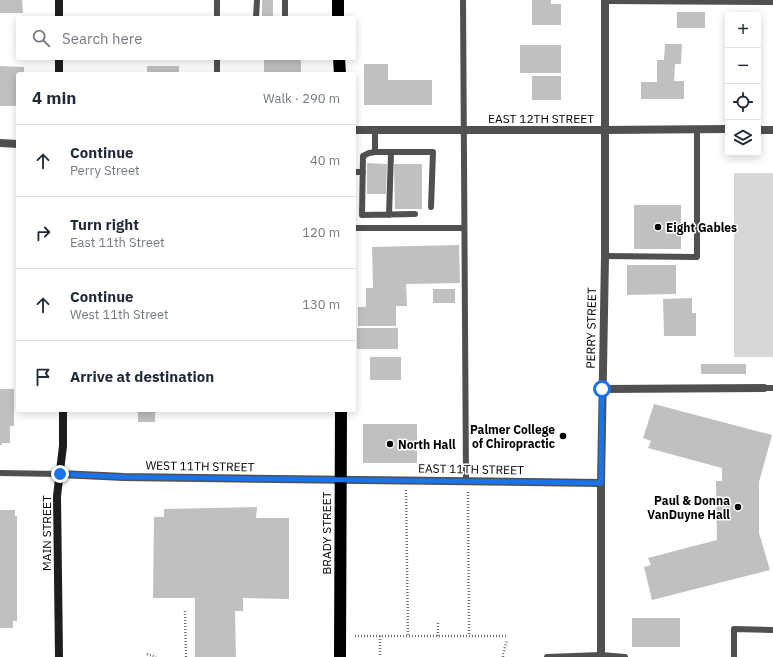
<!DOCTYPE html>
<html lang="en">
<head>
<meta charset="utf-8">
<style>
  :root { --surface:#fff; --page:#f6f6f7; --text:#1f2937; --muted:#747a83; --line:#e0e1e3 }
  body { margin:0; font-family:"IBM Plex Sans",sans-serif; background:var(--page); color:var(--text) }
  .controls { position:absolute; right:12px; top:12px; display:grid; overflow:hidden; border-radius:4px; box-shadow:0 2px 10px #0003 }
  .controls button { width:36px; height:36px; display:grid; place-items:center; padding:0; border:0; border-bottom:1px solid var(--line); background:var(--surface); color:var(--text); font:20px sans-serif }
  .stop { position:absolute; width:12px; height:12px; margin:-9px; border:3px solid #1a73e8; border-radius:50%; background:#fff }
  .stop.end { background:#1a73e8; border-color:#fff; box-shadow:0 1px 4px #0008 }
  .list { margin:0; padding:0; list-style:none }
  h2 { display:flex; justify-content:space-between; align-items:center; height:52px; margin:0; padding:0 16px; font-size:17px }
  h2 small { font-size:13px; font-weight:400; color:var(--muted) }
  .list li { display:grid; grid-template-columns:26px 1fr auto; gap:12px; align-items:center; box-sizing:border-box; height:72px; padding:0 16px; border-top:1px solid var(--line) }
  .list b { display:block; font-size:15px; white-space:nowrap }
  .list p { margin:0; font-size:13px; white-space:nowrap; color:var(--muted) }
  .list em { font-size:13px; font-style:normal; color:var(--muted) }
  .icon { flex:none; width:22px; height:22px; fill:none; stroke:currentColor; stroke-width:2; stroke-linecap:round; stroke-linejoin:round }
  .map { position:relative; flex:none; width:773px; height:657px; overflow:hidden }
  .search { position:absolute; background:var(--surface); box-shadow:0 2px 10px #0003; left:16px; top:16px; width:340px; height:44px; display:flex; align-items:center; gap:10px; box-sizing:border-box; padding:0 14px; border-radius:4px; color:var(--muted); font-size:15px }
  .panel { position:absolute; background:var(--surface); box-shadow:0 2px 10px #0003; left:16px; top:72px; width:340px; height:340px; border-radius:4px }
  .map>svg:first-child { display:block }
</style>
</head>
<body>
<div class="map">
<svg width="773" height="657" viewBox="0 0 773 657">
  <rect width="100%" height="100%" fill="#fff"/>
  <!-- green -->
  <path fill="#d7d7d7" d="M734 173H773V357H734Z"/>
  <!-- building -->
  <path fill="#c0c0c0" d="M0 0H22L23 13H0Z
    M262 0H273V18H262Z
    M532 0H551V4H561V25H532Z
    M677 12H705V28H677Z
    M665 44H682L681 64H675L674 81H684V99H641V82H657V60H664Z
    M520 45H561V73H520Z
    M264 58H301V74H264Z
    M758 63H761V99H758Z
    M364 64H388V80H432V105H364Z
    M0 66 24 67V74H18V106H0Z
    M147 66H179V74H147Z
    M112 72H132V74H112Z
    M532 76H561V100H532Z
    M367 163 387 164 386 194H367Z
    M394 164H422V209H395Z
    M634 205H681V249H634Z
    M459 245 460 283 406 284 407 306H396V326H358V307H366V288H373L372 247Z
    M627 265H676V294L627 295Z
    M433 289H455V303H433Z
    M692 298V313H696V336H664L663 299Z
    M357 328H398V349H357Z
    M370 357H401V380H370Z
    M701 364H746V374H701Z
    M0 389H14V426H10V443H2V445H0Z
    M654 404 772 435 759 482V533L770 570 652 600 644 567 651 565 648 558 717 540 716 481H722V468L648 448 651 441 643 438Z
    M138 410H155V422H138Z
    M363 424H417V463H363Z
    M257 507 256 518H289V599L243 598V611H235L236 657H195V598H153L154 517H164V509Z
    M0 510H15V516H17V621H13V628H0Z
    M632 618H680V647H632Z"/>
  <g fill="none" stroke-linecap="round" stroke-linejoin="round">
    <!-- path -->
    <path stroke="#727272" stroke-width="2.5" stroke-dasharray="1 2" stroke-linecap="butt" d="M406 490 408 636
      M468 492 469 636
      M185 611 186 657
      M355 636H507
      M380 636V657
      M438 636V621
      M147 654 156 657
      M503 657V654L507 640"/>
    <!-- lane -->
    <path stroke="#505050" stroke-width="6" d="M217 0V18
      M463 0 466 481
      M605 1 773 2
      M256 18 257 0
      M285 18V0
      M217 58V74
      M375 130V152L369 153 363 156 362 215 415 214
      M375 152H433L431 207
      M354 172H363
      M389 215 391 153
      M354 228H464
      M605 256 697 257V130
      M764 388H773
      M0 473 60 474
      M547 657 601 655 625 657
      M734 657V629L773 630"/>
    <!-- street -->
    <path stroke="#505050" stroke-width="8" d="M354 130H605L728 129
      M758 130H773
      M0 143 18 144
      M602 389 764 388
      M60 474 124 477 601 483
      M601 657V483L605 256V0"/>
    <!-- secondary -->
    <path stroke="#1d1d1d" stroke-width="8" d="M59 0V18
      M59 74V58
      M59 657 57 496 63 446V410"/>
    <!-- highway -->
    <path stroke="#000" stroke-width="12" d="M338 0V18
      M339 58 340 74
      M340 657 341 410"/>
  </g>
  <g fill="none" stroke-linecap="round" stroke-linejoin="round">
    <!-- route -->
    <path stroke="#1a73e8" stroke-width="5" d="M60 474 124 477 601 483 602 389"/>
  </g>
  <!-- markers -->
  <g fill="#000" stroke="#fff" stroke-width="1.5">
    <circle cx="658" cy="227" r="4"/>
    <circle cx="563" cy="436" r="4"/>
    <circle cx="390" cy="444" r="4"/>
    <circle cx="738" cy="507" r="4"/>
  </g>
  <g text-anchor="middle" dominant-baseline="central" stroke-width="3" stroke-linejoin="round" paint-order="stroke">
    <!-- street labels -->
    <g font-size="12" fill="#000" stroke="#fff">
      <text x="541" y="118">EAST 12TH STREET</text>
      <text transform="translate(591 328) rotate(-89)">PERRY STREET</text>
      <text transform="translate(200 466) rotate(1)">WEST 11TH STREET</text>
      <text transform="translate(471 469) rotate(1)">EAST 11TH STREET</text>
      <text transform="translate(46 533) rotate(-90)">MAIN STREET</text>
      <text transform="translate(326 533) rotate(-90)">BRADY STREET</text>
    </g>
    <!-- poi labels -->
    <g font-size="12" font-weight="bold" fill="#000" stroke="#fff" text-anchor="start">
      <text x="666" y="227">Eight Gables</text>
      <text x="555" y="429" text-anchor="end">Palmer College<tspan x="555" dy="14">of Chiropractic</tspan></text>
      <text x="398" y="444">North Hall</text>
      <text x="730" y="500" text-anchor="end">Paul &amp; Donna<tspan x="730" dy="14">VanDuyne Hall</tspan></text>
    </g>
  </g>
</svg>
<div class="controls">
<button>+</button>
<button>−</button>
<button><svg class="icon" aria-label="locate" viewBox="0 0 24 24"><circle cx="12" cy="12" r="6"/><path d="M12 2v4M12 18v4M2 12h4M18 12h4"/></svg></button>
<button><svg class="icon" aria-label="layers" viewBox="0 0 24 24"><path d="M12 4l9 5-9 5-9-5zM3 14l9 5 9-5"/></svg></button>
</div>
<div class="stop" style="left:602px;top:389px"></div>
<div class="stop end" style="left:60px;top:474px"></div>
<div class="search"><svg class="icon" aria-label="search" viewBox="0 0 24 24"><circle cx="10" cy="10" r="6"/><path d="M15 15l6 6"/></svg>Search here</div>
<section class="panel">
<h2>4 min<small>Walk · 290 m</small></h2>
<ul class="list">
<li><svg class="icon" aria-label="ahead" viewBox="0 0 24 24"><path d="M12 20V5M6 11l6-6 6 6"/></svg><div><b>Continue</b><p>Perry Street</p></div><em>40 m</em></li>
<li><svg class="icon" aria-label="right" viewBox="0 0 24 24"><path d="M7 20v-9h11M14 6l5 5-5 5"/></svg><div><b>Turn right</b><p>East 11th Street</p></div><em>120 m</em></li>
<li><svg class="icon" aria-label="ahead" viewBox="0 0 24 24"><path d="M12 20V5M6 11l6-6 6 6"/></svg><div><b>Continue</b><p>West 11th Street</p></div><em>130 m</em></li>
<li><svg class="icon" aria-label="arrive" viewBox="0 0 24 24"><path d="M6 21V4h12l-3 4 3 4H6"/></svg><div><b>Arrive at destination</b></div></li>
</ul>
</section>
</div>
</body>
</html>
